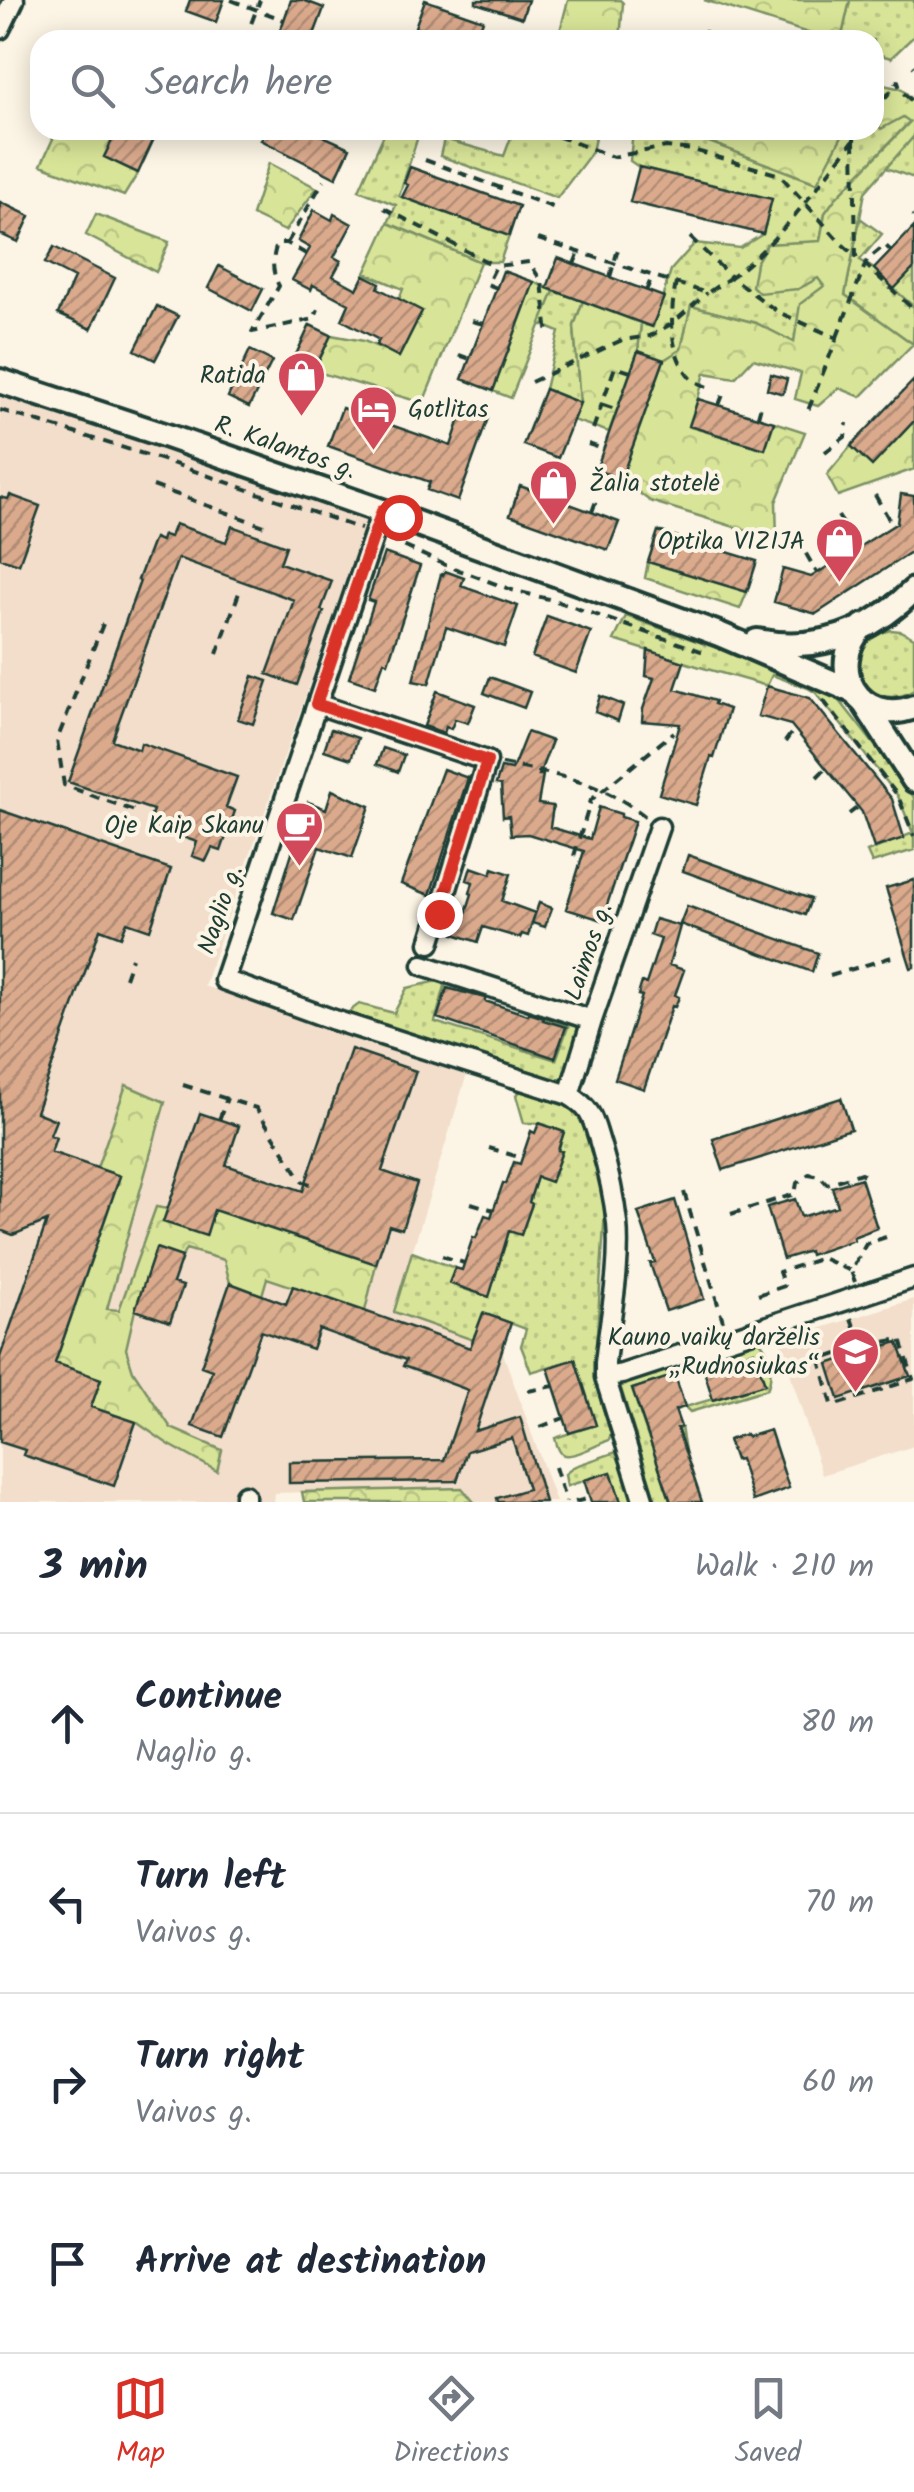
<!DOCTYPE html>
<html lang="en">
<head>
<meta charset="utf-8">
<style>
  :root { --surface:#fff; --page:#f2f2f3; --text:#1f2937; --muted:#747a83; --line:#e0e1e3; --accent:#d93025 }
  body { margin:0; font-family:Kalam,sans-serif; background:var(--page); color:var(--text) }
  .stop { position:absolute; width:30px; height:30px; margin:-22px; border:8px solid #d93025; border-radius:50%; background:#fff }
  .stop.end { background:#d93025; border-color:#fff; box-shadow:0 2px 10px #0008 }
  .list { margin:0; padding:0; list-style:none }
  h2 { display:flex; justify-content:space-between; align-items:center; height:130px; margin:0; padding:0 40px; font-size:42px }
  h2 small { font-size:32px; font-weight:400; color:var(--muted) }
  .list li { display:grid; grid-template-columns:65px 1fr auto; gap:30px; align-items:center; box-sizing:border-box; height:180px; padding:0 40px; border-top:2px solid var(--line) }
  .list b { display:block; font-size:38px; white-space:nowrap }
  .list p { margin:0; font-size:32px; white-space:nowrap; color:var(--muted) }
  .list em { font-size:32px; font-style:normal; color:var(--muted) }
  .icon { flex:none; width:55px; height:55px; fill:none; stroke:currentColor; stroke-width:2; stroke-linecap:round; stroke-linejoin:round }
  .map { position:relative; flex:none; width:914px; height:1502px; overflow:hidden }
  .search { position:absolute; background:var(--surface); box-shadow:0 5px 25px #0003; left:30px; right:30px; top:30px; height:110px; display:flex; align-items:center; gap:25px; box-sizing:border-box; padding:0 35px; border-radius:30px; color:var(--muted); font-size:38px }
  .sheet { height:850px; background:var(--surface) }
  nav { display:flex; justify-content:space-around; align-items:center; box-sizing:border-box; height:140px; border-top:2px solid var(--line); background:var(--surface); font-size:28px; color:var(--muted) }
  nav a { display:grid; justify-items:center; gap:5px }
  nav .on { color:var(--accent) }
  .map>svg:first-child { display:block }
</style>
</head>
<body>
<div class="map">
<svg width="914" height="1502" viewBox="0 0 914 1502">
  <defs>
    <pattern id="grass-dots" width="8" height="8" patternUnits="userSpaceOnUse" patternTransform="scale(2.5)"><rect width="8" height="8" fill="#d8e598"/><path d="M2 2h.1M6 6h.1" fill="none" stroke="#b9c584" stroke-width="1.8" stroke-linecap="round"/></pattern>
    <pattern id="forest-crowns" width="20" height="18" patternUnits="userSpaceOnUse" patternTransform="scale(2.5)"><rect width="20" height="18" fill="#d8e598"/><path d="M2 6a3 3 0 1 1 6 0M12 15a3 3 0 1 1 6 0" fill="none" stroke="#b9c584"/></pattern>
    <pattern id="building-hatch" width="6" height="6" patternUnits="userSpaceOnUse" patternTransform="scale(2.5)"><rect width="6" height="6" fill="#dbaa8d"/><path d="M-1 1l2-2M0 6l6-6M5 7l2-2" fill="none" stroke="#b18c74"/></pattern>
  </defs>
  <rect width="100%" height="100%" fill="#fcf5e5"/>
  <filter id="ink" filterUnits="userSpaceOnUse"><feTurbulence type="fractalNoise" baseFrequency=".01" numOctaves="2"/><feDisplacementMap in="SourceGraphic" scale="20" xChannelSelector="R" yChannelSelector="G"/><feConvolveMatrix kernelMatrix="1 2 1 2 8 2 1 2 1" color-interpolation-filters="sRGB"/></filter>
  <g filter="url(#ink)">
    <!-- built -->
    <path fill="#f2decb" d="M0 397 153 445 367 520 204 986 467 1074 394 1311 502 1350 556 1502H474L461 1488 274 1493 273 1502H0Z
      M914 1299V1446L822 1475 780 1341Z"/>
    <!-- grass -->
    <path fill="url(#grass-dots)" stroke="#7c9166" stroke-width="2.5" d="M850 0H914V36L891 58 874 53V40H841Z
      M903 117 910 121 835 199 825 213 820 242 767 244 798 289 818 278 824 286 794 343 756 323 691 306 681 350 664 360 638 351 641 323 653 327 671 270 695 243 740 248 763 234 771 200 639 167 630 161 633 130H678L816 183 845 130H874V120L881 128Z
      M386 130H420L399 196 509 236 500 262H480L388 223 396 205 359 190Z
      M525 130 572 132 573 130 581 132 586 130 596 133 592 152 557 198 440 156 444 139 504 156 513 132 523 135Z
      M914 136V178L886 168Z
      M860 218 882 234 860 260 874 269 914 307 913 344 845 295Z
      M554 291 583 301 574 326 580 403 545 389 559 332 540 324Z
      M626 616 801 678 822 688 840 701 909 789 914 798V850L872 863 867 852 913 833 898 796 816 693 808 688 772 675 767 686 700 667 614 640Z
      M891 630 900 631 914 638V690C864 720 833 643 891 630Z
      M447 979 435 1022 556 1060 568 1027 545 1018 547 1011 579 1024 565 1077 556 1081 346 1014 359 1004 394 1013 407 988Z
      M522 1090 569 1104 580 1113 590 1132 605 1211 594 1378 611 1434 609 1440C599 1444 570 1460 562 1454 558 1451 556 1442 555 1438L595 1425 575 1359 531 1372 521 1346 526 1329 483 1313 473 1340 394 1312 412 1252 455 1268 450 1284 473 1292 491 1290 509 1231 521 1234 532 1204 529 1202 537 1177 551 1182 562 1152 558 1150 564 1132 539 1123H524L516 1095Z
      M754 1337C770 1345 774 1374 767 1389L690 1412 685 1407 764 1384 754 1352 632 1389 648 1437 681 1427 685 1451 657 1460 671 1502H656L619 1382Z
      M616 1452 634 1502H621L611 1472 567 1486 565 1474 575 1466Z"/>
    <!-- forest -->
    <path fill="url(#forest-crowns)" stroke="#7c9166" stroke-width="2.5" d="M568 0H620L623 3 620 40H565L560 31Z
      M704 0H850L841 40H830Z
      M874 83 902 89 914 101V136L865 192 845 295 913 344 861 397 839 388 818 406 795 399 801 373 753 359 735 378 705 373 690 427 765 449 774 422 805 432 776 502 777 540 650 501 621 479 664 360 681 349 691 306 756 323 794 342 800 304 824 286 818 278 798 289 759 293 752 286 756 263 767 244 820 241 825 213 835 199 910 122 903 117 881 129 874 120Z
      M57 130H117L105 157 138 173 124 196 41 165Z
      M678 130H845L817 183Z
      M269 163 317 188 285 231 252 215Z
      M96 214 169 242 156 272 86 235Z
      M388 223 480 262 423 403 314 371 331 335 364 341 399 356 422 311 399 299 403 289 365 273Z
      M914 268V307L894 289Z
      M534 282 554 291 511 398 493 391Z
      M583 301 641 323 638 351 609 432 573 420 580 402 574 326Z
      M914 421V469L838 496 827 475 851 446 872 465Z
      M648 562 747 592 740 609 645 578Z
      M126 1085 165 1102 107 1309 119 1310 156 1207 168 1209 206 1235 214 1210 376 1264 365 1311 267 1278 262 1295 230 1283 224 1260 186 1249 182 1257 156 1249 135 1310 126 1349 133 1371 171 1428 222 1450 217 1471 168 1444 136 1422 91 1407 100 1379 55 1363 120 1176 97 1168Z
      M462 1488 474 1502H304L302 1492Z"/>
    <!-- building -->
    <path fill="url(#building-hatch)" stroke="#1f3d34" stroke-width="2.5" d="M190 0H224L216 22 186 11Z
      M291 0H303L324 8 312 40H277Z
      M425 0 483 20 476 40H461L446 35 445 38 415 27Z
      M476 0H528L522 18 476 3Z
      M117 130H158L138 173 104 157Z
      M266 130H310L350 148 336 178 261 140Z
      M410 167 519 206 509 236 402 197 408 185 404 183Z
      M639 167 772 199 763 234 630 202Z
      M0 202 30 216 18 242 0 234Z
      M314 210 332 220 334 214 352 224 334 257 341 261 333 276 357 289 364 275 380 283 378 288 422 311 399 357 376 345 379 340 342 320 349 304 313 285 311 290 292 280 310 248 298 241Z
      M914 227V268L894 289 874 269Z
      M54 247 115 278 91 329 58 314 74 278 45 263Z
      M558 258 664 297 652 327 547 288Z
      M219 266 263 289 252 311 208 288Z
      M503 271 534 282 493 391 462 379Z
      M157 306 178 316 155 360 135 350Z
      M310 325 331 335 314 371 293 361Z
      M250 350 272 361 249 407 228 397Z
      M638 351 664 360 621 479 596 470Z
      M771 374 787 379 783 394 767 389Z
      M914 380V421L872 466 851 446Z
      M545 389 580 403 558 458 523 445Z
      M698 399 774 422 765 449 689 426Z
      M342 408 451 446 463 410 488 418 458 501 427 490 430 482 328 446Z
      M520 486 619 522 608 550 510 515Z
      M901 494 914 496V550L816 614 774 602 783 569 811 577 897 523Z
      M10 495 40 506 19 564 0 558V497L8 499Z
      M175 524 226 542 232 526 286 546 280 563 332 581 321 610 324 611 297 685 267 674 294 600 178 558 112 740 139 750 141 743 237 777 226 807 235 811 221 851 212 848 206 861 192 856 197 842 148 825 153 810 68 782 140 581 138 580 154 538 161 541 163 535 170 537Z
      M658 531 757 561 747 592 648 562Z
      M384 553 420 566 388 663 384 661 375 687 349 678 374 602 368 600Z
      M445 571 464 578 461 586 518 606 504 647 446 627 429 684 413 681 441 574 443 575Z
      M547 616 591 632 576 673 532 657Z
      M648 650 684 662 675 689 715 701 714 704 729 709 714 758 711 757 696 805 659 794 680 724 642 721 643 709 654 678 646 676Z
      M253 676 268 681 253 724 238 719Z
      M490 677 530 692 524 708 484 693Z
      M767 686 810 698 892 799 904 838 874 848 862 812 791 725 758 716Z
      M437 691 475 705 468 723 455 719 451 729 446 727 444 733 424 726Z
      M600 696 623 705 618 721 595 712Z
      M331 729 358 738 351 759 324 750Z
      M527 732 552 741 539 775H543L538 804 553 806 550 827 590 839 599 807 621 814V817L635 821 602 920 566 909 584 851 528 834 511 835 509 816 503 817 501 785 496 784 501 768 512 770Z
      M383 748 404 755 398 772 377 764Z
      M443 769 468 778 430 895 401 884Z
      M332 790 370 806 352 858 319 847 294 920 273 913 308 802 326 809Z
      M0 810 171 869 150 930 127 922 121 937 100 929 36 1112 56 1120 50 1135 56 1137 51 1152 120 1176 55 1363 101 1379 91 1407 136 1422 114 1486 23 1455 25 1450 0 1442V1357L47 1221 13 1235 0 1230Z
      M688 855 811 899 805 915 683 871Z
      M471 867 491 874 493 868 511 874 502 901 535 913 528 936 522 934 520 938 483 927 478 942 454 934 460 918 464 919 472 894 470 893 473 882 467 880Z
      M914 880V967L911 968 886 888Z
      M539 903 552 908 545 927 532 923Z
      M687 906 818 953 812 972 680 924Z
      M655 919 680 926 669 965 684 970 675 995 679 997 675 1007 672 1006 644 1089 615 1079 642 996 638 995 642 982 646 984 661 939 650 935Z
      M447 988 485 998V1001L528 1015 529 1013 544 1018 543 1020 566 1027 555 1058 437 1018Z
      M351 1049 416 1071 382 1171 417 1183 402 1229 389 1225 376 1264 214 1210 206 1236 163 1222 200 1113 239 1126 226 1165 303 1191Z
      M841 1098 851 1129 723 1170 713 1139Z
      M539 1123 564 1132 558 1150 562 1151 551 1182 537 1177 529 1202 532 1204 521 1235 509 1231 489 1297 449 1283 455 1268 462 1270 473 1237 476 1238 485 1215 491 1217 503 1183 506 1184 514 1162 520 1164 531 1131 535 1133Z
      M861 1178 877 1228 853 1237 854 1240 810 1255 809 1251 783 1259 767 1207 795 1199 801 1217 838 1206 832 1187Z
      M675 1200 704 1299 666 1311 650 1263 655 1262 638 1212Z
      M156 1248 182 1257 173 1283 183 1286 170 1322 135 1310Z
      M230 1283 286 1304 293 1286 470 1348 483 1313 511 1323 475 1431 520 1417 545 1502H498L497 1498 528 1489 512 1438 467 1451 457 1481 289 1483V1462L444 1460 468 1390 403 1366 406 1360 319 1329 312 1349 261 1331 223 1437 192 1426 212 1370 201 1366Z
      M898 1342 910 1376 839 1399 828 1364 855 1355V1354Z
      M754 1351 765 1384 713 1400 703 1367Z
      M575 1359 596 1425 569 1433 548 1368Z
      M675 1375 685 1407 675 1410 681 1427 677 1428 702 1502H671L632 1389Z
      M770 1430 789 1488 753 1501 740 1459 735 1460 728 1440 746 1434 747 1437Z
      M611 1472 621 1502H591L584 1480Z"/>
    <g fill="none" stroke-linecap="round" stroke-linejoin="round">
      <defs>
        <path id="minor" d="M0 29 14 0
          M382 511 224 980 334 1020 569 1095C593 1109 593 1121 601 1146 608 1170 614 1197 617 1223 621 1268 610 1317 605 1363V1377L644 1502
          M317 704 487 761 430 943
          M423 965 592 1020
          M569 1095 592 1020 659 827
          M605 1377 622 1374 914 1278
          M245 1502V1495"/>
        <path id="major" d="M0 381 167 436 399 517 719 634 855 692
          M863 626C824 667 860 728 914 707
          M757 641C818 653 870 633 914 590
          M865 704 914 780"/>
      </defs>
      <!-- minor casing -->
      <use href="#minor" stroke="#1f3d34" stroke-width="25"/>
      <!-- major casing -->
      <use href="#major" stroke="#1f3d34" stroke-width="30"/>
      <!-- path -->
      <path stroke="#1f3d34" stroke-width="4" stroke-dasharray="10 8" stroke-linecap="butt" d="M231 0 284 20
        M245 40 260 0
        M704 40 706 30
        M913 66 914 67
        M874 113 898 81 900 90 914 103
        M179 130 180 131
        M541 130 613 157 666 147 693 150 780 175 841 243 856 256
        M855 130 854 140 862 130
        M854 140 856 256 914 310
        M425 160 558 209
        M384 208 495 266
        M913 215 914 216
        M690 237 731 277C781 240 816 188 854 140
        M538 239 707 293 731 277 778 312 837 338 807 413
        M287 243 324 180
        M306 254 287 243H277C272 260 271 270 279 286L252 332 314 319 318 309
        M574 264 579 252
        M610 277 618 249
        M676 283C670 312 668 354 691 378 696 383 705 386 712 389
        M497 288 487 284 496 266 529 262 542 282 548 335
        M646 291 652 277
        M472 321 483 324
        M837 337 867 260 885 245 891 251
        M459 355 470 359
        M531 382 622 340 650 336 673 323 707 293
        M603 405 618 410
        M719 405 724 392
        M0 410 163 460 361 529
        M758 417 762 402
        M593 429 615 367 631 372
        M588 444 603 449
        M825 452 845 437 847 423
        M153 486 267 527
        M542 494 546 484
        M875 495 893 526
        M592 512 596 501
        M838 516 858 547
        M797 538 817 573
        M388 539 443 564 512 590 553 600 704 652
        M103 624 57 740 64 785 140 813
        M217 654 240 590
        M823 700 898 796 914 836
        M785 742 794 729
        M502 764C557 775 601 781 646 817
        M817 777 826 768
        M849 814 858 807
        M574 856 591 800 674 732
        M830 976 895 956
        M125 978 132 958
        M183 1085 256 1108 303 1182 314 1185
        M219 1120 227 1098
        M489 1148 522 1158
        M684 1192 723 1321
        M471 1203 494 1210
        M731 1214 795 1194 797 1183 809 1174 820 1176 827 1184 861 1173 867 1177
        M442 1256 464 1263
        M855 1282 851 1271 866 1244 886 1237
        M758 1295 784 1286 779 1272 822 1258 851 1271
        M851 1318 861 1346 820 1360 832 1404 836 1405 913 1379 901 1339 861 1346
        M528 1391 554 1386
        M540 1427 564 1418
        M555 1467 566 1502
        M575 1502 590 1498"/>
      <!-- minor -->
      <use href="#minor" stroke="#fcf5e5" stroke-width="18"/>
      <!-- major -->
      <use href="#major" stroke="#fcf5e5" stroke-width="22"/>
    </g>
  </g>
  <g fill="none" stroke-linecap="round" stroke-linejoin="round" filter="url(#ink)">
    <!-- route -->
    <path stroke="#d93025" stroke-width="12" d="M399 517 382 511 316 704 487 761 439 914"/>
  </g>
  <!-- icons -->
  <defs>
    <symbol id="shop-pin" viewBox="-11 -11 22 30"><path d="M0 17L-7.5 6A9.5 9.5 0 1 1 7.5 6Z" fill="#d1495b" stroke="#fcf5e5"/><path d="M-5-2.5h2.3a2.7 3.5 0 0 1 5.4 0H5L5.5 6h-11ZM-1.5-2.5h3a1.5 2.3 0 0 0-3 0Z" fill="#fff"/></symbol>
    <symbol id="hotel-pin" viewBox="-11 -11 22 30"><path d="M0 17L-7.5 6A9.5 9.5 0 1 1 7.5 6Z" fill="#d1495b" stroke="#fcf5e5"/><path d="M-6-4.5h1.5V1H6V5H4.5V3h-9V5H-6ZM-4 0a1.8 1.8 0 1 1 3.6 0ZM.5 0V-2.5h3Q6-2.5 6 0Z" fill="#fff"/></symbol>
    <symbol id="cafe-pin" viewBox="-11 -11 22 30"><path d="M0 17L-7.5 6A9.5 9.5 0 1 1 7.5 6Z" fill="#d1495b" stroke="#fcf5e5"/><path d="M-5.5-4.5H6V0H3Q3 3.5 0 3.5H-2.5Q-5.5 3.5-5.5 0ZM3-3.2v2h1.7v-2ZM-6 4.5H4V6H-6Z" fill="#fff"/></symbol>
    <symbol id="school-pin" viewBox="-11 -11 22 30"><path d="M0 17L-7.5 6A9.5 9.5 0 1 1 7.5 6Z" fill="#d1495b" stroke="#fcf5e5"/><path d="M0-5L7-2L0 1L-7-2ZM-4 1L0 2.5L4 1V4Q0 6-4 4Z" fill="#fff"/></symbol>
  </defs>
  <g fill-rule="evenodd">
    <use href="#shop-pin" x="274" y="348" width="55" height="75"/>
    <use href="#hotel-pin" x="346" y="382" width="55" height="75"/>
    <use href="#shop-pin" x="526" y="456" width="55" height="75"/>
    <use href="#shop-pin" x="812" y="514" width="55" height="75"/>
    <use href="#cafe-pin" x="272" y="798" width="55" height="75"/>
    <use href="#school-pin" x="828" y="1324" width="55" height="75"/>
  </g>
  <g text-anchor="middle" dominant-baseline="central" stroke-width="8" stroke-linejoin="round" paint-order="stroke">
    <!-- poi labels -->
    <g font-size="25" fill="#1f3d34" stroke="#fcf5e5" text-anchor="end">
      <text x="266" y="376">Ratida</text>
      <text x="408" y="410" text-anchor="start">Gotlitas</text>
      <text x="589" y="484" text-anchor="start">Žalia stotelė</text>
      <text x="805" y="542">Optika VIZIJA</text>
      <text x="264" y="826">Oje Kaip Skanu</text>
      <text x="820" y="1338">Kauno vaikų darželis<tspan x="820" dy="29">„Rudnosiukas“</tspan></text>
    </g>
    <!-- street labels -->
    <g font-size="25" fill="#1f3d34" stroke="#fcf5e5">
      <text transform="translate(285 448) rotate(19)">R. Kalantos g.</text>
      <text transform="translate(221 910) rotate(-71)">Naglio g.</text>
      <text transform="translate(589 952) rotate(-71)">Laimos g.</text>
    </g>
  </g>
</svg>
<div class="stop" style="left:399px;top:517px"></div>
<div class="stop end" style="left:439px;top:914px"></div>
<div class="search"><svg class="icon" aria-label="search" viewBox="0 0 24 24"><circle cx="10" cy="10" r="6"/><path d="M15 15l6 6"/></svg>Search here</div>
</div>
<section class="sheet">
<h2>3 min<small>Walk · 210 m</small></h2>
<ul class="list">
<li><svg class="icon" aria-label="ahead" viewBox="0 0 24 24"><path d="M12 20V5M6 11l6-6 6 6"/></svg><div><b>Continue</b><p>Naglio g.</p></div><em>80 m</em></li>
<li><svg class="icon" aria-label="left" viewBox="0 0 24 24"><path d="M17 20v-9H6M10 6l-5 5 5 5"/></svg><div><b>Turn left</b><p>Vaivos g.</p></div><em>70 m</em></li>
<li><svg class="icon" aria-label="right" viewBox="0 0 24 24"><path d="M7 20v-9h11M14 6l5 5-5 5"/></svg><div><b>Turn right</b><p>Vaivos g.</p></div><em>60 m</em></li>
<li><svg class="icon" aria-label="arrive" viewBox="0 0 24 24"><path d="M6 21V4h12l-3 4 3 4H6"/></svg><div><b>Arrive at destination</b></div></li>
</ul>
</section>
<nav>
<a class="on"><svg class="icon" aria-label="map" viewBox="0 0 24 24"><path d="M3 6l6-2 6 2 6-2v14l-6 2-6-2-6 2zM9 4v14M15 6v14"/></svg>Map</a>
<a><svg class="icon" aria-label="directions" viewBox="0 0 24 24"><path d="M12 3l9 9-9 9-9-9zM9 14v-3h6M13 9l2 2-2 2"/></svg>Directions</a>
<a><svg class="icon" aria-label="saved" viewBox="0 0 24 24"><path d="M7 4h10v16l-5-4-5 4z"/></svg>Saved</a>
</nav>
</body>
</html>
